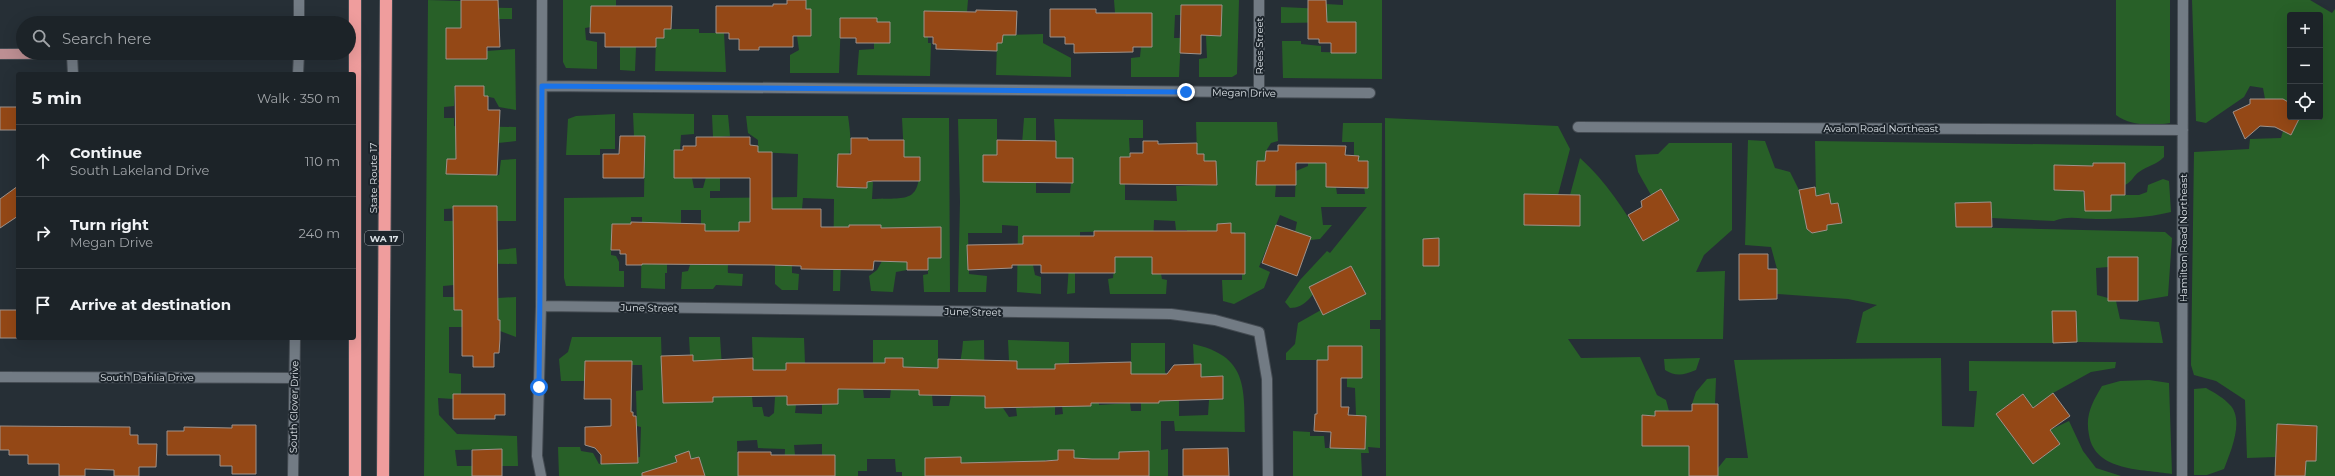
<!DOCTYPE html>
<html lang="en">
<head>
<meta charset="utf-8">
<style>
  :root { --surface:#1c2328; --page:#292f34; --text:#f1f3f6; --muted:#a0a4a8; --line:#3a4045 }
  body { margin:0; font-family:Montserrat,sans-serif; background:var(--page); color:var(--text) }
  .controls { position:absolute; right:12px; top:12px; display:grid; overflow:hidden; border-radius:4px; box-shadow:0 4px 16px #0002 }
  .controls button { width:36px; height:36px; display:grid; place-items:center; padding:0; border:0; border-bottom:1px solid var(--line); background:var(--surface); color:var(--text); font:20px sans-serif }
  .stop { position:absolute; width:12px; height:12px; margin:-9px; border:3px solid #1a73e8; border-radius:50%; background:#fff }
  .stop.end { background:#1a73e8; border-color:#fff; box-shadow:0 1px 4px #0008 }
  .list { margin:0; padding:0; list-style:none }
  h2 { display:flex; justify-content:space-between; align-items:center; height:52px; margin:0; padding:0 16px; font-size:17px }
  h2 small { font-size:13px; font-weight:400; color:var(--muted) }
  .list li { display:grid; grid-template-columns:26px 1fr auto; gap:12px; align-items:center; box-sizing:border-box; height:72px; padding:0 16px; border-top:1px solid var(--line) }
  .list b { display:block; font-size:15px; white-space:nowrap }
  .list p { margin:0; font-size:13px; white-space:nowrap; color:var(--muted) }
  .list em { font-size:13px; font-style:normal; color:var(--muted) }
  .icon { flex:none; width:22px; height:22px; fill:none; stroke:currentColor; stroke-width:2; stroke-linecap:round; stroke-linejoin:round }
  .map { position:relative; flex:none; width:2335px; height:476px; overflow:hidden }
  .search { position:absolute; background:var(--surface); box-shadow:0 4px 16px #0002; left:16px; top:16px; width:340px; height:44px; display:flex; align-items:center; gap:10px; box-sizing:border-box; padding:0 14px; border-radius:22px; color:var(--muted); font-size:15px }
  .panel { position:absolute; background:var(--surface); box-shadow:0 4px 16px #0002; left:16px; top:72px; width:340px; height:268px; border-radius:4px }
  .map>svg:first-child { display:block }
</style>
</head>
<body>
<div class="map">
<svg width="2335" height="476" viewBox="0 0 2335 476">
  <rect width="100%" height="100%" fill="#262f36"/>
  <!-- green -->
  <path fill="#286028" d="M428 0 461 1 462 7 512 8V19H470L446 59H487V51L515 49 516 110 499 107 494 98 484 96V86H455L454 106 444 107V118H454V126L516 127V141L498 143 456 159H447V174L499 175 501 160 516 159V221H497V206L444 209V221H453L497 250 516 248 517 264 454 263V285L443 286V297H454V310H498V298L516 297V337L500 331V320L462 321V327H449V373L461 374V394H453V399L438 398 439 415 457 434 517 436 518 466H502V449L455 450 457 466H472V476H424Z
    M563 0H616V6H591V27L585 28 586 40 597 42V69L566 68 563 62Z
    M806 0H968L967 12H924V36L928 37V43H931L930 76 857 75 859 50 874 49V43H890V22H877V18H841L839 73H790V55L799 50 797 36H811V9H806Z
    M1114 0H1239L1237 74 1232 77H1199V59L1207 58 1206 36H1221V6L1181 5V15H1175L1174 38H1181L1179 77H1131V58L1140 57 1141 47 1152 46V13H1115Z
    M1343 0H1382V79L1283 78 1282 41H1301V44L1321 46V52L1355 53V22L1281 23V7L1326 9V4L1343 5Z
    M2116 0H2170V123C2153 126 2130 126 2116 115Z
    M2192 0H2310L2332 13 2335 9V476H2305L2306 461 2317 426 2277 424 2275 457 2247 458 2245 400 2216 381 2194 375 2191 365 2194 152 2249 149 2250 139 2281 138 2283 131 2291 135 2300 117H2320V15H2290V103L2283 99H2265L2263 88 2250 86 2244 97 2206 123 2196 121Z
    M664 29H699V33H724L726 72 655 71 656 38H664Z
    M1043 34V43L1071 58V77L996 75 997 43H1002L1003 35Z
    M620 42H626L627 47H636L635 71 620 70Z
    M633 113 694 114V134L681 135 680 150 674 151V178H692L694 188H703L717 137H713L712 115H728L730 136 720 137V191H710V198L797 197 798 154 758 152V140L748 133 746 116H848C853 151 851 155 837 187L867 188V182H873L872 199C912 198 920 203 920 157H904L902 118H949L950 292H924L923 275 928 274V258L941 257V227L907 228V270L896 272 893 292 871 291 869 276 877 270 882 261H897L880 234V225H849V233H842L840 291H833L834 199 803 198 802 209H794L793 214 792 265V273L799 274 798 290H782L775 284V248L771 247 772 204 750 203V222H740C739 239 726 255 728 273L743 274 742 286 716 285 713 289H681L682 272 688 271 690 265H704L705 224H701V210H681V223H667V273H665V289L641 288 642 217H631V224H612L611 255 616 256 619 262V271H624V287L566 286 564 278V198L644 197 645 136H634Z
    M615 114V149H600V155H566L568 119 576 116Z
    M1024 118H1036V193H1070L1071 183H1073L1072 158H1056L1054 119 1143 120V138H1129L1130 157 1120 158V184H1125V200L1177 201 1176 186 1217 185 1216 161H1204L1197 154 1196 122H1277L1278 141 1271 143 1266 151 1265 161H1257L1256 184 1276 185 1275 197H1295L1296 171 1308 166V162L1326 163V187H1336L1337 194H1365L1364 187H1368V161H1358V156L1354 155V142H1342L1343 123H1382L1381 320H1370V329H1380V448L1368 447 1369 453H1361L1362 476H1293V431L1310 432V436H1324L1325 448H1365L1366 416H1356L1355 388 1347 387V378L1362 377V346H1328V360H1286V353L1295 344 1298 323 1321 310 1324 315 1366 293 1351 266 1319 282C1315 294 1305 308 1290 308L1285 302 1300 280 1327 251 1330 253 1367 207H1321L1323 225H1332L1320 239 1310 240 1311 237 1295 232 1297 222 1280 215 1259 267 1270 272 1264 288 1234 304 1223 301 1222 280H1242V274H1245V233H1231V223L1217 224V231H1208L1187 268V230H1176L1175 221 1154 220 1152 274H1161L1162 279 1167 280 1166 294H1110L1108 279 1113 278 1115 257H1132V231L1080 232V267L1075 268V293L1067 294 1071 236 1033 265 1035 275 1041 277V294L1017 292 1018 226 1002 225V233H968L969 274 987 276 986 292H958L960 202 958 119H997V155H983V181L1022 144Z
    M1385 118 1558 126 1570 149 1558 195 1524 194V225H1580V195H1570L1580 158C1605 180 1625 211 1643 241L1679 219 1661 189 1651 195 1638 172 1635 155 1658 154 1669 143H1732V230L1704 255 1696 272 1725 271 1723 339H1568L1581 358 1640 357 1657 395 1666 400 1669 411H1655V416L1642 415V446H1689V476H1386Z
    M1748 140 1765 141 1775 168 1790 172 1799 190 1807 229 1812 233 1827 230V225L1842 222 1838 203 1831 204 1829 193 1816 196 1815 141 2164 146V157C2156 165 2147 166 2139 172 2133 176 2133 181 2125 185V163H2093V167L2054 165V190H2080L2084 193 2085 211H2110L2111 195H2139L2147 192 2148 185 2163 179 2169 181 2171 212C2146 218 2121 219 2096 219 2082 219 2067 215 2054 221L1992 218 1991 202 1955 203 1956 227 2165 232 2172 238 2168 296 2138 301 2137 257H2108V267L2096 268 2097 295 2108 298V301H2116L2120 319 2159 322 2163 343 2077 342 2076 311H2052L2053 343H1856L1863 312 1877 305 1848 299 1777 294V269L1771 247 1745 245Z
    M572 337H661L663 403 713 402 712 372H706V360L693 361 690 355 689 337H720L723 383H733V397H752L753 407H762L764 416 769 417 774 413 775 397 779 396V370H753L752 337 804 338 805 363H787L796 405 795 413 822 414V404H838V369L863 389 864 398H890L891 389H903V358H885V363H873V340H938V368H919V395H932L933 406H949C953 384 962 364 963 341L984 340 985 408H1003L1009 417 1017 416 1016 408H1033V369H1017V361H1009L1008 340 1069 342V364H1055V415L1063 414 1062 406H1091L1092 380 1098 381 1099 405 1130 403 1131 411H1141V403H1158L1159 374H1131V343H1165V372L1179 392V416L1208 415 1209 400 1223 399V377H1201L1194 365 1193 344C1247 356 1244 386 1245 432L1175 431 1174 421H1161V450L1168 449V476H1149L1148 451 1119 452V459L1092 476 1091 459 1074 458V450H1059L1058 460H1045V476H1022L1021 461 985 462V475L961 470V457L925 458V476H902V472H896L895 459H867V471H858V476H835L822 455V444L794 445 795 455H792L784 476 785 449 758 448 757 440 737 441 738 476H705L699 457 691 459 689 452 675 456 677 462 664 466 656 476H559L558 447H580L581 451 593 453 599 464 640 457 641 427 637 426 636 391 643 390 642 365H632L631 361H585V381H561L559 359 568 352Z
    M1700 358 1696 370C1684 375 1676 377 1665 370L1664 359Z
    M1941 358 1942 426 1974 427 1977 391H1969V361L2116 362 2115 368 2091 372 2053 393 2033 408 2023 394 1996 414 2033 464 2060 444 2050 430 2069 421 2083 451 2096 468 2121 476H1718V468L1726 458H1748L1734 360Z
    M1716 378 1715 404H1692L1696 392 1707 379Z
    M2149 380 2169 383 2172 474C2143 469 2095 472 2089 435 2085 415 2092 403 2102 386L2120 381Z
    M2206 388C2215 393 2224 398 2231 406 2244 422 2230 453 2224 469L2207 475H2194V389Z"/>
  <!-- building -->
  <path fill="#944816" stroke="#9e928b" d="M461 0H498L500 47H487V59H446V28H461Z
    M787 0H806V9H811V36H793V47H759V50H739V39H729V33H716V6H773V4H787Z
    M1308 0H1326L1327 22H1356V53H1331V43H1319V39H1308Z
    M1181 5H1222L1221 36 1201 35V54L1180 53Z
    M591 6H672L671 29H664V38H656V47H605V33H590Z
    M1050 9H1096V13H1152V47H1133V52L1074 53V44H1065V37H1050Z
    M976 10 1017 11 1016 35H1003L1002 43H997V51L936 49V44H933V37H924V11L976 12Z
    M840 18H877V22H890V43H856V38H840Z
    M455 86H484V96H488V110H500L497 175 446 174 447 159H456Z
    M2250 99H2283L2290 103V117H2300L2291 135 2275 127 2260 126 2245 139 2233 112 2250 104Z
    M0 107H18V130H0Z
    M620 136H645L644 178H603V154H619Z
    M696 137H750V145L758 146V152H772V209H821V227H849V225H881V228L941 227V258H928V270H907V262L874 261 873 270 801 269V266L771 265 642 264V265H626V254H620V250H611L612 224H631V222L705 224V231H739V222H750V178H674V150H683V146H696Z
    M851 138H868V140H904V157H920V181H873L867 182V188L837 187 838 154H851Z
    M997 140 1056 141V158H1073V183L983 182V155H997Z
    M1143 141H1158V144L1197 143V154H1204V161H1216L1217 185 1120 184V157H1130V153H1143Z
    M1278 145 1346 146 1345 155 1359 156 1358 161H1368V188L1326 187V163H1296V185H1256L1257 161H1265L1266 151H1278Z
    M2093 163H2125V195H2111V211H2085L2084 191 2054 190V165L2093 166Z
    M18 186V216L0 228V199Z
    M1815 187 1816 196 1829 193 1831 204 1838 203 1842 223 1827 225V230L1812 233 1807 229 1799 190Z
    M1661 189 1679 220 1643 241 1628 215 1642 207 1641 201Z
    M1524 194 1580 195V226L1524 225Z
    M1991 202 1992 227H1956L1955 203Z
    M453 206H497L498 320H500V339L499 353H494V367H473V356H462V310H454Z
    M1231 223V233H1245V274H1152V257H1115V273H1041V265H1012V268L968 270 967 245 1023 244V236H1094V231H1217V224Z
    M1276 225 1311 237 1297 276 1262 263Z
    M1439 238V266H1423V239Z
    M1739 254H1768V269H1777V299L1739 300Z
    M2108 257H2138V301H2108Z
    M1351 266 1366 294 1323 315 1309 287Z
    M0 310H18V338H0Z
    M2052 311H2076L2077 342 2053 343Z
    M1328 346H1362V378H1341V407H1349L1348 415 1366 416 1365 449 1330 448 1331 432 1314 431 1315 414H1317V360H1328Z
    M693 355V361L753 358V370H786V363H885V358H903V367L938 368V359L1017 361V369H1055V364L1131 362V374H1167L1174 365 1201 364V377L1223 376V399L1159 401V403H1091V406L985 408V396L919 395V390L838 389V404L787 405V396L713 397V402L663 403 661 356Z
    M585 361H632L631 412H633V416H636L638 463 601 464V455L595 448 585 445V427L611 426V399H584Z
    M2053 393 2070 416 2050 430 2060 444 2033 464 1996 414 2023 394 2033 408Z
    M453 394H505V415H495V419H453Z
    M1692 404H1718V476H1689V446H1642V415L1655 416V411H1692Z
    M2277 424 2317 426 2316 461H2306L2305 476H2275Z
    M232 425H256V474H232V466H220V455H167V431H184V427L232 428Z
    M0 426 130 427V435H138V444H157L156 467H139V476H114V470L85 469V476H59V464H28V455H9V450H0Z
    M1228 448 1229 476H1183V449Z
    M502 449V476H472V450Z
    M1058 450H1074V458L1092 459H1119V452L1149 451V476H925V458L961 457V463L1045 461 1058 460Z
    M689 451 691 459 699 457 705 476H642V473L677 462 675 456Z
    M738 452H771V455H835V476H738Z"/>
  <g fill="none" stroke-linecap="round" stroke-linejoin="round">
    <defs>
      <path id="minor" d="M1259 0V93
        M299 23V0
        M72 55 73 74
        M298 74 299 53
        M542 86 1370 93
        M1578 127 2183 130
        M541 306 1171 314 1215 320 1259 332 1267 379 1268 476
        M0 377 295 378
        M293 476 295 338
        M541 476 537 456 541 306 542 0
        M2182 476 2183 0"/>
      <path id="major" d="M0 54 268 53"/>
      <path id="highway" d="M355 0V476
        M383 476 386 0"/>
    </defs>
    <!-- minor casing -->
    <use href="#minor" stroke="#444b52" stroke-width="12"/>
    <!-- major casing -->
    <use href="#major" stroke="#444b52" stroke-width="12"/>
    <!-- highway casing -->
    <use href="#highway" stroke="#444b52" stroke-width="14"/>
    <!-- minor -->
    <use href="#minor" stroke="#727b84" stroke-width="10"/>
    <!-- major -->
    <use href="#major" stroke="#bd8f93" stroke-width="10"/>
    <!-- highway -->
    <use href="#highway" stroke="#ef9d9d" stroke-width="12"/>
  </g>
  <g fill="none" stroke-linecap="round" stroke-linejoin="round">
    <!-- route -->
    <path stroke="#1a73e8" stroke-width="5" d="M539 387 542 86 1186 92"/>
  </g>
  <g text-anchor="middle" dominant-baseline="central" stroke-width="4" stroke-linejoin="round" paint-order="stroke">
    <!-- shield labels -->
    <rect fill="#1d252c" stroke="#a1a8ae" stroke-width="1" x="365" y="231" width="38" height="14" rx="3"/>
    <g font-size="9" font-weight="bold" fill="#dae0e5">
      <text x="384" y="238">WA 17</text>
    </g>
    <!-- street labels -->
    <g font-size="10" fill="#dae0e5" stroke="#1d252c">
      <text transform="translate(1259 46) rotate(-90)">Rees Street</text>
      <text transform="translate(1244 93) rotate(1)">Megan Drive</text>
      <text x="1881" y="128">Avalon Road Northeast</text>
      <text transform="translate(373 178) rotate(-90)">State Route 17</text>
      <text transform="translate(2183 238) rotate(-90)">Hamilton Road Northeast</text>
      <text transform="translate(649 308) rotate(1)">June Street</text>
      <text transform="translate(973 312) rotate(1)">June Street</text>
      <text x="147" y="377">South Dahlia Drive</text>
      <text transform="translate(294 407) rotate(-89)">South Clover Drive</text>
    </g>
  </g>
</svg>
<div class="controls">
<button>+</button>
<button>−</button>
<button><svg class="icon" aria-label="locate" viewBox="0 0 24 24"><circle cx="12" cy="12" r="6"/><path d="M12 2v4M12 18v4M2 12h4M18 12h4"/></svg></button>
</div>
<div class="stop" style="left:539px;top:387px"></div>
<div class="stop end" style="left:1186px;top:92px"></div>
<div class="search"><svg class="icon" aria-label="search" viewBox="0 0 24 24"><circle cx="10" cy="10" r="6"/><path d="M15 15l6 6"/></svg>Search here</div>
<section class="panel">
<h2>5 min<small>Walk · 350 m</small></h2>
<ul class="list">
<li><svg class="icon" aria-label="ahead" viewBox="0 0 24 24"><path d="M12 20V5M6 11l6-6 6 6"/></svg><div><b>Continue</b><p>South Lakeland Drive</p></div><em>110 m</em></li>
<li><svg class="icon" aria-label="right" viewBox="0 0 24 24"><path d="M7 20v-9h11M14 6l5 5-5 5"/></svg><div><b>Turn right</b><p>Megan Drive</p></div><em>240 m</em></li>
<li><svg class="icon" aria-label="arrive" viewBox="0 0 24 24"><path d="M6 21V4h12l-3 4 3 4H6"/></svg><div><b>Arrive at destination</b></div></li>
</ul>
</section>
</div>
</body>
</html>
